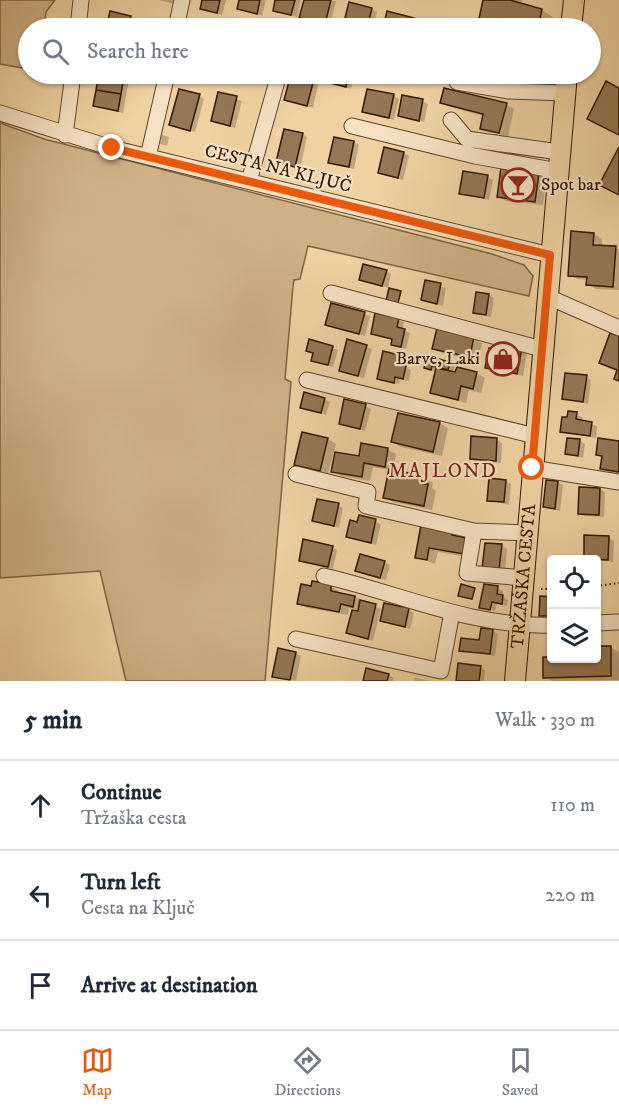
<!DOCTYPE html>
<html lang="en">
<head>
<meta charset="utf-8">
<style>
  :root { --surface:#fff; --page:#f6f6f7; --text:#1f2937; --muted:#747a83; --line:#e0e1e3; --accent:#ea580c }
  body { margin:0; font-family:"IM FELL DW Pica",serif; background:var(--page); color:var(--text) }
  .controls { position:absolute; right:18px; bottom:18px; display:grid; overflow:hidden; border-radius:6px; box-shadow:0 2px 4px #0004 }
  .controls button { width:54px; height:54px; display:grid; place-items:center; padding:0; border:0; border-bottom:2px solid var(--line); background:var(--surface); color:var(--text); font:30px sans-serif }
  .stop { position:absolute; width:18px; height:18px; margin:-14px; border:4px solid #ea580c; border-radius:50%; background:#fff }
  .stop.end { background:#ea580c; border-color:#fff; box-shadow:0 2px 6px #0008 }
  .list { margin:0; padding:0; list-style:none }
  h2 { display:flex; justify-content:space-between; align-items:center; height:78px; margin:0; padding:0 24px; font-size:26px }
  h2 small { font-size:20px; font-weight:400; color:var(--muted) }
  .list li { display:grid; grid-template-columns:39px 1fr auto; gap:18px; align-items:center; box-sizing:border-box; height:90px; padding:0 24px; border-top:2px solid var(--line) }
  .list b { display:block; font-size:22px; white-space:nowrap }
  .list p { margin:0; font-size:20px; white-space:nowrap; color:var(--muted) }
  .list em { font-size:20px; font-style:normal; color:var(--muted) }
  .icon { flex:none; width:33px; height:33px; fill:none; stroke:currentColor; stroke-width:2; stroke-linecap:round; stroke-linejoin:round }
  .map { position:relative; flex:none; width:619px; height:681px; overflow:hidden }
  .search { position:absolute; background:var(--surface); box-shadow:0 2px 4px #0004; left:18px; right:18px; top:18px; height:66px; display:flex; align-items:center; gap:15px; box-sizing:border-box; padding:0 21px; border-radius:33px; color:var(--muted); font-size:22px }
  .sheet { height:348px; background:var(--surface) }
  nav { display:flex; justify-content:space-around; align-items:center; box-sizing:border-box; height:84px; border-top:2px solid var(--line); background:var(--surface); font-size:16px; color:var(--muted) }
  nav a { display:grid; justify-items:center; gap:3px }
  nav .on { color:var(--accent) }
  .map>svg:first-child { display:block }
</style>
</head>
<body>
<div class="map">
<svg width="619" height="681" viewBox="0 0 619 681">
  <rect width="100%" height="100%" fill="#efd1a2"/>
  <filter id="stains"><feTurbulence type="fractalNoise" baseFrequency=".00333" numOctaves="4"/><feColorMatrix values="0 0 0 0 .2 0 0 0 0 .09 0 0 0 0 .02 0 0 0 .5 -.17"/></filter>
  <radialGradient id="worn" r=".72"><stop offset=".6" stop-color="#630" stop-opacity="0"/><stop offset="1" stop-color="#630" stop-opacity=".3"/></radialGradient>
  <!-- green -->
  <path fill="#cfb186" stroke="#806343" stroke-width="1.5" d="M0 0H55L46 12 44 28H28V69L0 64Z
    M0 123 44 139 492 254 524 265 533 276 529 296 308 246 300 279 294 280 293 286 285 379 291 382 265 681H126L100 571 0 578Z"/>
  <!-- shadow -->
  <path fill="#0003" d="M159 0H183L182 6Z
    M204 0H226L222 15 202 9Z
    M241 0H266L262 16 239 9Z
    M277 0H301L297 17 274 10Z
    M305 0 336 1 330 26 301 18Z
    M484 0H522L521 6 542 10 553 17 550 28H491L479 22Z
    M372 9 377 12 373 28 346 21Z
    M111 13 139 22 137 28H108Z
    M388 13 413 20 422 24 421 28H384Z
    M101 74 129 80 123 113 95 106Z
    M184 74H208L206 83 188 79Z
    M292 74 319 80 313 108 286 100Z
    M329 74H354L351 89 327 82Z
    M480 74H498L497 82 488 81Z
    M219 94 242 101 235 128 213 121Z
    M199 96 204 99 195 132 171 124Z
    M394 96 399 99 394 120 363 111Z
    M422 101 428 104 424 122 400 116Z
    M442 103 506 104 514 109 508 137 481 128 484 116 450 107Z
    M159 134 169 137 167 146 157 143Z
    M302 134 307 137 300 169 278 162Z
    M354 142 359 145 354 169 330 162Z
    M404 153 409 156 403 180 379 173Z
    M538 174 546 179 543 205 506 201 498 196Z
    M488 177 493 180 489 200 461 193Z
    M572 233 594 234 602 239V247L619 249V290L596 289 588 284V280L578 279 569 275Z
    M386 271 391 274 388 288 360 279Z
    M426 282 446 288 443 306 422 300Z
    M489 295 494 298 491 317 474 312Z
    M333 305 370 316 365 336 327 324Z
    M377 314 404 322 402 330 410 333 406 349 392 344 393 340 372 334Z
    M474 338 482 343 478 361 442 353 433 348Z
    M310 341 338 350 333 367 313 360 314 353Z
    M348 341 372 349 364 378 340 370Z
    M501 346 527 352 523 376 487 367 500 352Z
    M399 356 404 359 402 366 411 370 409 381 400 379 399 384 379 378Z
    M428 358 455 366 453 373H476L485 378 481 393 469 390 466 403 432 393 437 372 425 368Z
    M586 377 591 380 588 404 564 398Z
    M324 399 330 402 326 415 301 407Z
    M365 406 371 409 365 431 340 423Z
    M569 413 582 417V422L597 426 596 438 561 431Z
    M439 423 448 428 442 456 401 447 393 442Z
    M473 438 497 440 502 443 501 463 477 462 471 459Z
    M328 439 336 444 328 474 296 464Z
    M580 441 585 444 583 458 566 453Z
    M619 443V474L610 473 601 468 603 458 598 455Z
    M363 445 388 450 396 454 393 472 424 478 433 483 432 488 436 491 432 510 393 502 385 498 390 470 373 467 370 481 341 476 333 471 360 458Z
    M506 481 511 484 509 505 489 500Z
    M557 482 563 485 560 511 545 507Z
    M600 489 605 492 604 517 584 516 579 513Z
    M338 505 343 508 339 528 314 520Z
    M360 517 381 524 376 545 347 536 359 524Z
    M422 527 452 532 460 537 472 558 438 552 435 564 416 557Z
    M609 538 614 541 613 562 585 558Z
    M502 546 507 549 505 572 489 571Z
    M332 547 337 550 333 569 300 560Z
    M384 562 390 565 386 580 362 573Z
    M330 586 339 591V594L355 597 381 609 373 641 348 633 359 610 349 608 348 615 307 608 298 603 312 587Z
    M498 588 503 591 502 596 508 600 507 606 497 604 495 611 481 607Z
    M408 610 414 613 410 629 382 621Z
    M493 631 498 634 495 656 460 650 480 642Z
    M610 647 619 652V680L552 681 545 677 596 658Z
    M295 653 301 656 296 681 274 676Z
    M480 667 485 670 484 681H457Z
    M389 675 394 678 393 681H364Z
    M415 678 431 681H414Z"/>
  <!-- building -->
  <path fill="#947754" stroke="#321500" stroke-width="1.5" d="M202 0H220L217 13 200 9Z
    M239 0H260L257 14 237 9Z
    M275 0H295L291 15 273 11Z
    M304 0H331L325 24 299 18Z
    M483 0H510L542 9 538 28H505L478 23Z
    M349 2 372 8 367 28 344 22Z
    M110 11 131 16 128 28H106Z
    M387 11 414 18 411 28H383Z
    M99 74 124 76 121 94 96 90Z
    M182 74H203L201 81 181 77Z
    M291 74 315 75 307 106 284 100Z
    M327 74H348L346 87 326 82Z
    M606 81 619 88V135L587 119Z
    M444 88 507 103 499 133 480 129 483 114 440 103Z
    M179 89 200 94 190 131 169 125Z
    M367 89 394 94 389 118 362 112Z
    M96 90 121 94 118 111 93 106Z
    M218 92 237 96 230 126 211 121Z
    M402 95 423 99 419 121 398 116Z
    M284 129 303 133 295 167 276 162Z
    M334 137 354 141 349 167 328 163Z
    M384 147 404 152 398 178 378 173Z
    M619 147V195L599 185Z
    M501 167 539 173 535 202 497 197Z
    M463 171 488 175 484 198 459 194Z
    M571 231 594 233 593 245 616 246 613 287 586 285 587 277 568 276Z
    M363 264 387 270 382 286 359 280Z
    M425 280 441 283 437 304 421 300Z
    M389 288 401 291 398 303 386 301Z
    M476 292 489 294 486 315 473 313Z
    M331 303 365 312 359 334 325 325Z
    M375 313 399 318 397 327 405 329 401 347 391 345 392 339 371 334Z
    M437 328 474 336 470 357 432 349Z
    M610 333 619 336V381L614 379 617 370 599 363Z
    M309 339 333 346 328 365 311 361 313 353 306 351Z
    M347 339 367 345 358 376 339 371Z
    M500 344 522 348 517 374 485 368 489 348 499 350Z
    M383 351 399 355 397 363 406 366 403 379 395 377 394 383 377 379Z
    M427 356 450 362 448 370 432 366 431 370 424 368Z
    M457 367 477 372 473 389 461 386 458 400 430 393 436 368 455 372Z
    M565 373 587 375 583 402 562 399Z
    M304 392 325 398 321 413 300 408Z
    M344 399 366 404 360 429 339 424Z
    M568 411 577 412 576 419 592 422 590 436 560 432 562 417H567Z
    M398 413 440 422 433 452 391 442Z
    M302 432 328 438 320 471 294 465Z
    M471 436 497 438 496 461 470 459Z
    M567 438 580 439 578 456 565 454Z
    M598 438 619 441V472L600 469 602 456 596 455Z
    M361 443 388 448 385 467 364 463 362 477 331 472 335 452 359 456Z
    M389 469 425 476 423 484H428L424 506 383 498Z
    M489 478 506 480 504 502 487 501Z
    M546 480 558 481 555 509 543 507Z
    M579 487 600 488 599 515 578 514Z
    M317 499 339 503 334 526 312 521Z
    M359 515 376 519 371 543 346 537 350 520 357 522Z
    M421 525 453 531 452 535 467 538 464 554 429 548 427 560 415 558Z
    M584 535 609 536 608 560 584 559Z
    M303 539 333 546 328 567 299 561Z
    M485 543 502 544 499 570 482 569Z
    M360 554 385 561 380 578 355 571Z
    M312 581 331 584V591L355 596 353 607 341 604 339 612 297 604 301 584 311 586Z
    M461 584 475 588 472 599 458 596Z
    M484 584 498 586 497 594 503 595 502 604 492 602 490 610 479 608Z
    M540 596 552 597V616H539Z
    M360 600 376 604 368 639 346 633 352 610 358 611Z
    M384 603 409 608 405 627 380 621Z
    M481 628 493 629 490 654 459 651 461 638 479 640Z
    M596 646H611V676L543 678V657L596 658Z
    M278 648 296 652 290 680 272 677Z
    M458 663 481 666 479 681H456Z
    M366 668 389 674 387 681H363Z"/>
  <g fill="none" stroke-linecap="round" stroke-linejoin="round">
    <defs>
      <path id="minor" d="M78 28 81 0
        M176 28 182 0
        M457 82 509 91 565 93
        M0 113 112 148 550 255
        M451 120 467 139 559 152
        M352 126 475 156 558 171
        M65 135 73 74
        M148 157 167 74
        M249 181 279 74
        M331 293 542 349
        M546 296 619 328
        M307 380 535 436
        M532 468 619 482
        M296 474 368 492 366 506 474 531 527 533
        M474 531 467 573 524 578
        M324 576C399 593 473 628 552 625
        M596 623 619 622
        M296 639 441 671 452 612"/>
      <g id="major">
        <path d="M571 28 574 0"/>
        <path id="s1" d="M515 681 567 74"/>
      </g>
    </defs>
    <!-- minor casing -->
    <use href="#minor" stroke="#614428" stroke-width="17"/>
    <!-- major casing -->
    <use href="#major" stroke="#321500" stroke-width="22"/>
    <!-- path -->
    <path stroke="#321500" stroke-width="2" stroke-dasharray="1.5 3" stroke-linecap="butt" d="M596 586 619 583
      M541 589H552"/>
    <!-- minor -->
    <use href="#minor" stroke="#f5e1c3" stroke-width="15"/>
    <!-- major -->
    <use href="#major" stroke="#efd1a2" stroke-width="20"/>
  </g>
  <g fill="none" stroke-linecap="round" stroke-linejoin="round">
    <!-- route -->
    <path stroke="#ea580c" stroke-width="8" d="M112 148 550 255 532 468"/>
  </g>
  <!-- icons -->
  <defs>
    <symbol id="bar-ring" viewBox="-11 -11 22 22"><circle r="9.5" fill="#f5e1c3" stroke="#8f2418" stroke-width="1.5"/><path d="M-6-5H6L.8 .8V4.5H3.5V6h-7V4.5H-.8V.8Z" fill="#8f2418"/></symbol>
    <symbol id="shop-ring" viewBox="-11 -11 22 22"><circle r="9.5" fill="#f5e1c3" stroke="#8f2418" stroke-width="1.5"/><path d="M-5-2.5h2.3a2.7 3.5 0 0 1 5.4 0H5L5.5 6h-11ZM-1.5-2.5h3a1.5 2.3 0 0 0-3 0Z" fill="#8f2418"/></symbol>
  </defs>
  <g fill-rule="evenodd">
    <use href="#bar-ring" x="499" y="166" width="38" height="38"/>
    <use href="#shop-ring" x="484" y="340" width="38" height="38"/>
  </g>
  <g text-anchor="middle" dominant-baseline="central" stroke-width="4.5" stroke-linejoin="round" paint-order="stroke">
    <!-- street labels -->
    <g font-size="18" fill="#321500" stroke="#f5e1c3">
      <text transform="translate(278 169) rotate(14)">CESTA NA KLJUČ</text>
      <text stroke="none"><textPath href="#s1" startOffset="105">TRŽAŠKA CESTA</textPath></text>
    </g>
    <!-- poi labels -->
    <g font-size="18" fill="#321500" stroke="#f5e1c3" text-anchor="start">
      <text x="541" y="185">Spot bar</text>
      <text x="480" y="359" text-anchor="end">Barve, Laki</text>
    </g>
    <!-- neighbourhood labels -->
    <g font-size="20" letter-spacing="1.5" fill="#7a1f14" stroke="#f5e1c3">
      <text x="443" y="471">MAJLOND</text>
    </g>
  </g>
  <rect width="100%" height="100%" filter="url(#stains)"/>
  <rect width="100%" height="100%" fill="url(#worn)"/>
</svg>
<div class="controls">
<button><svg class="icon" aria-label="locate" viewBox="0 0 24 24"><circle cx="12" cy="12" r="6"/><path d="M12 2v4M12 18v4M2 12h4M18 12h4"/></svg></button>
<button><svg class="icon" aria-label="layers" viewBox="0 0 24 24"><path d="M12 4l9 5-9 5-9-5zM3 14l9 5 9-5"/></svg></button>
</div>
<div class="stop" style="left:532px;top:468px"></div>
<div class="stop end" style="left:112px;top:148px"></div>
<div class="search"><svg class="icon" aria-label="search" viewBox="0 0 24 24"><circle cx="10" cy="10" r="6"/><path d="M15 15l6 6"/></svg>Search here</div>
</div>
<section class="sheet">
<h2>5 min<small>Walk · 330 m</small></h2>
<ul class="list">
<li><svg class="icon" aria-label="ahead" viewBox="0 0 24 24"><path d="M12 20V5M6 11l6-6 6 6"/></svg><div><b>Continue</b><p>Tržaška cesta</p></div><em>110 m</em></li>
<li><svg class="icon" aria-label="left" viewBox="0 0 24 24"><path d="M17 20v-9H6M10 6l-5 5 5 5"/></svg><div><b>Turn left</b><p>Cesta na Ključ</p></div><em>220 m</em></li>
<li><svg class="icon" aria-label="arrive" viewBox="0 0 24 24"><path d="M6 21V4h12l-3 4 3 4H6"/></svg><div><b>Arrive at destination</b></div></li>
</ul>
</section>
<nav>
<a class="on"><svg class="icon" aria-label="map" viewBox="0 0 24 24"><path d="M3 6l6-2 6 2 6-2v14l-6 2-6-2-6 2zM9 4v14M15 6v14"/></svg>Map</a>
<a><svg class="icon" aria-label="directions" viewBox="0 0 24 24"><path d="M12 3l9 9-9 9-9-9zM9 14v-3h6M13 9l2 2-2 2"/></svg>Directions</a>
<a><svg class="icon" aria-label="saved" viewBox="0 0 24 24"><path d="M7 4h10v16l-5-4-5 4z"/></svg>Saved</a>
</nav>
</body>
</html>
